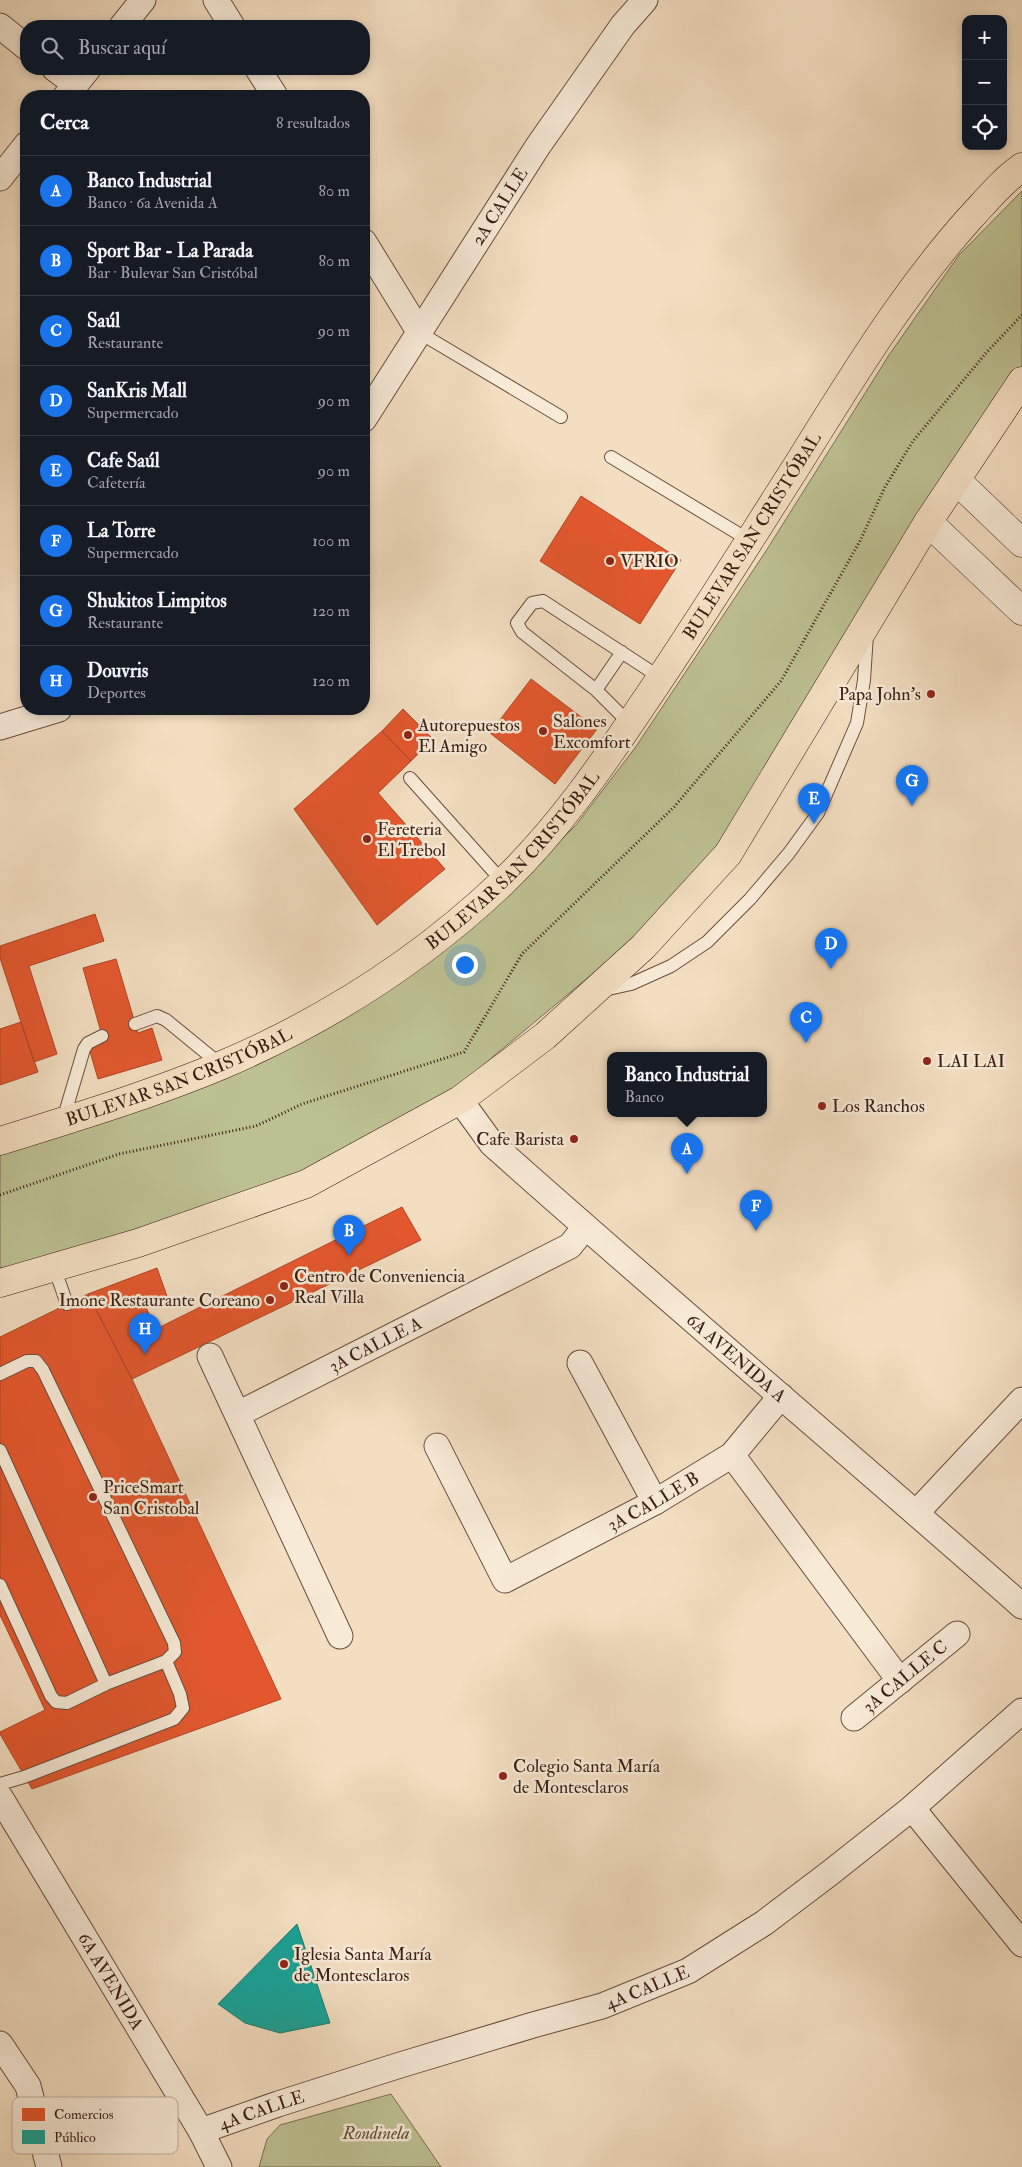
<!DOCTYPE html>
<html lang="es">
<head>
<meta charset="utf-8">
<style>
  :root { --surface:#171b24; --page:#20242c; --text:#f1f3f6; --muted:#9ea1a6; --line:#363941; --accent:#1a73e8 }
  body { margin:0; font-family:"IM FELL Double Pica",serif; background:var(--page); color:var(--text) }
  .controls { position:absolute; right:15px; top:15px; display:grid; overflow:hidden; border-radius:10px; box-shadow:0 2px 8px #0003 }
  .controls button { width:45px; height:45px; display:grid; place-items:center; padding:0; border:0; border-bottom:1px solid var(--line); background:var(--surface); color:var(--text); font:25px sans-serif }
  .you { position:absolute; left:464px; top:964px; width:18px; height:18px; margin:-12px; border:4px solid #fff; border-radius:50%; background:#1a73e8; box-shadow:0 0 0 8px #1a73e833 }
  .badge { display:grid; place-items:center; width:32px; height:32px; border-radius:50%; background:var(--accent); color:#fff; font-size:16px; font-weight:700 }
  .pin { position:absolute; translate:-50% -41px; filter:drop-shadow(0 1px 2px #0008) }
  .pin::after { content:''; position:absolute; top:26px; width:18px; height:15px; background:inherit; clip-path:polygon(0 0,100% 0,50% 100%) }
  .popup { position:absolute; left:607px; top:1052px; width:160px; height:65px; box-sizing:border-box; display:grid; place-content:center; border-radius:10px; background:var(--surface); filter:drop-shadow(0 1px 4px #0005); font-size:16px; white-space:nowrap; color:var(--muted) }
  .popup b { font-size:19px; color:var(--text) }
  .popup::after { content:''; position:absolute; left:50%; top:100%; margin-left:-10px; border:10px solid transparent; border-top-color:var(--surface) }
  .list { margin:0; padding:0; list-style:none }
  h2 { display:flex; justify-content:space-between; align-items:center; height:65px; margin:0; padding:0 20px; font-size:21px }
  h2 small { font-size:16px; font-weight:400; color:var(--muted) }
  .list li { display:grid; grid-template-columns:32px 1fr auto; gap:15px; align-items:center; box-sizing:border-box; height:70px; padding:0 20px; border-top:1px solid var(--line) }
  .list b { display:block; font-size:19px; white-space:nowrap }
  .list p { margin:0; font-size:16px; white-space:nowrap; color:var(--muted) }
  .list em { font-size:16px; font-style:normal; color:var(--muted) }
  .icon { flex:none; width:28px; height:28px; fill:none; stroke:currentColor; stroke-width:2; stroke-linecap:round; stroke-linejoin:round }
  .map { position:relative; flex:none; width:1022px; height:2167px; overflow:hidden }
  .search { position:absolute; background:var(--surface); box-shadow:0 2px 8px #0003; left:20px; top:20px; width:350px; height:55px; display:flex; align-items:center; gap:12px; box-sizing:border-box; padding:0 18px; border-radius:20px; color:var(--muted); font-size:19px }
  .panel { position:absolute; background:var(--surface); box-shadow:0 2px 8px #0003; left:20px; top:90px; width:350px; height:625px; border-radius:20px }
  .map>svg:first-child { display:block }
</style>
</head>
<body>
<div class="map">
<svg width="1022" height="2167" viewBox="0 0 1022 2167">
  <rect width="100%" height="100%" fill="#f3dec1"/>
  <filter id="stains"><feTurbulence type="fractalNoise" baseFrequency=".004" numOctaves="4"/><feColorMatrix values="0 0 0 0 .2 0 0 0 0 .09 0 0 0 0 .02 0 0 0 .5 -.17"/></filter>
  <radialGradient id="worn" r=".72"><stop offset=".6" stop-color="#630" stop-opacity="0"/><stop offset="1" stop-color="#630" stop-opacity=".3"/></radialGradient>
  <!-- green -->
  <path fill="#bdc192" stroke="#7a7052" d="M1022 191V367L1010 381 715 850 627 945 452 1091 311 1168 226 1202 24 1264 0 1268V1155L122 1115 492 908 576 825 635 748 766 551 889 355 959 255Z
    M391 2094 441 2167H259L267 2139 280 2125Z"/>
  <!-- shops -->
  <path fill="#e4572e" stroke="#b04626" d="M581 496 681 560 640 624 540 561Z
    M531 679 597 729 555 784 490 733Z
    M403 709 433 739 411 761 382 731Z
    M382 731 411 761 378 793 445 869 377 925 294 809Z
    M95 914 104 941 29 966 57 1054 34 1062 0 958V946Z
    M116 959 138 1033 152 1028 162 1060 98 1079 89 1048 104 1043 83 968Z
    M21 1022 38 1072 0 1085V1029Z
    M402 1207 421 1240 132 1379 88 1294 157 1268 168 1299 144 1303 156 1329Z
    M88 1294 132 1379 281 1699 32 1789 0 1734V1732L45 1710 0 1615V1337Z"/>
  <!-- public -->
  <path fill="#17a398" stroke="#217b70" d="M297 1924 330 2023 280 2033 245 2023 218 2004Z"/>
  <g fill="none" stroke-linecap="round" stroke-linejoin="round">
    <defs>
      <path id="lane" d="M420 333 561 417
        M611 457 749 540
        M596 690 622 652
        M630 724 596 690 522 632 517 623 532 603 543 601 661 678
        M410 778 503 882
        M604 990 631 984 671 966 707 942 750 899 789 853 818 813 857 723 864 680 867 634
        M135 1024 157 1016 166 1020 221 1065
        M63 1120 84 1049 88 1043 102 1036
        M54 1267 67 1304
        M0 1374 27 1361H36L43 1370 174 1643 175 1652 166 1661 106 1684 67 1703 56 1702 51 1696 0 1585
        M0 1450 106 1684
        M0 1784 24 1777 174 1719 183 1708 180 1694 166 1661"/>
      <g id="street">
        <path d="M216 0 232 26"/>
        <path d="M0 26 26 47"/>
        <path d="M122 26 143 0"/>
        <path d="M55 69 75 84"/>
        <path d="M258 69 275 96"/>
        <path d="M66 96 88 69"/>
        <path d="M0 178 26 145"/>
        <path d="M364 242 420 333"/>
        <path id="s1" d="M364 419 538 146 623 25 645 0"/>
        <path d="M0 727 59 709"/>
        <path id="s2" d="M460 1100 492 1144C667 1300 846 1451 1022 1606"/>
        <path d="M210 1356 340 1636"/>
        <path d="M580 1363 655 1502"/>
        <path id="s3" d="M238 1414 570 1246 585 1227"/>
        <path id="s4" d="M437 1446 505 1580 655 1502 732 1455 781 1396"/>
        <path d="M732 1455 900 1681"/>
        <path d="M917 1512 1022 1400"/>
        <path id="s5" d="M854 1718 957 1634"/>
        <path id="s6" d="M0 1797 201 2131 219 2167"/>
        <path d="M912 1808 1022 1944"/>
        <path d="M0 2044 28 2086 49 2167"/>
        <path id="s7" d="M201 2131 278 2104 397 2066 533 2025 602 2006 688 1971 764 1923 830 1873 912 1808 1022 1711"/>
      </g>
      <path id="secondary" d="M956 480 1022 543
        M928 522 1022 611"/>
      <g id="primary">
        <path id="s8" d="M0 1141C74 1118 150 1095 222 1065 325 1021 421 960 503 882 558 829 601 767 643 704 697 625 747 544 798 464 851 379 903 293 970 218 987 200 1002 181 1022 167"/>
        <path d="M0 1283 138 1243 306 1184 460 1100 545 1036 643 947 728 854 928 522 1022 381"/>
      </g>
    </defs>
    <!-- lane casing -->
    <use href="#lane" stroke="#674e3e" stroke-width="14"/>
    <!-- street casing -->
    <use href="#street" stroke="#674e3e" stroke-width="27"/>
    <!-- secondary casing -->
    <use href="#secondary" stroke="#381e13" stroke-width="29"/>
    <!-- primary casing -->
    <use href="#primary" stroke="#381e13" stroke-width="29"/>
    <!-- path -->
    <path stroke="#381e13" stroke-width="3" stroke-dasharray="1 2.5" stroke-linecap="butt" d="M0 1195 119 1154 256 1126 302 1104 464 1052 522 954 674 807 781 681 860 541 885 487 913 441 986 353 1022 315"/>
    <!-- lane -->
    <use href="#lane" stroke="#f7ead7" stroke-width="12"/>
    <!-- street -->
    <use href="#street" stroke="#f7ead7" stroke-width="25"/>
    <!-- secondary -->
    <use href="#secondary" stroke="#f7ead7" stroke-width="28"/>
    <!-- primary -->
    <use href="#primary" stroke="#f3dec1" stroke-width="28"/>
  </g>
  <!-- markers -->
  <g fill="#8f2418" stroke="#f7ead7" stroke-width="2">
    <circle cx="610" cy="561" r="5"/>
    <circle cx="931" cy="694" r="5"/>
    <circle cx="543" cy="731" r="5"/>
    <circle cx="408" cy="735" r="5"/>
    <circle cx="367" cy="839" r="5"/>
    <circle cx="927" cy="1061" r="5"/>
    <circle cx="822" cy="1106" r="5"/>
    <circle cx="574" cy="1139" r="5"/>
    <circle cx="284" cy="1286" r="5"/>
    <circle cx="270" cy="1300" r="5"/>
    <circle cx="93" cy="1497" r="5"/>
    <circle cx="503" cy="1776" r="5"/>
    <circle cx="284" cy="1964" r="5"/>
  </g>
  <g text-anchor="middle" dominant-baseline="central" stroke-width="5" stroke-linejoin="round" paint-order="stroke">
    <!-- street labels -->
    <g font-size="18" fill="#381e13" stroke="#f7ead7">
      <text stroke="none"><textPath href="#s1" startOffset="252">2A CALLE</textPath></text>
      <text stroke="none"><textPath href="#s8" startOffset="999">BULEVAR SAN CRISTÓBAL</textPath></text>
      <text stroke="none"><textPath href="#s8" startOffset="594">BULEVAR SAN CRISTÓBAL</textPath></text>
      <text stroke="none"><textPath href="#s8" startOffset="190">BULEVAR SAN CRISTÓBAL</textPath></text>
      <text stroke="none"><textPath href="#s3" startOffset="154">3A CALLE A</textPath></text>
      <text stroke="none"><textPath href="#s2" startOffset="379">6A AVENIDA A</textPath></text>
      <text stroke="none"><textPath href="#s4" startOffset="318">3A CALLE B</textPath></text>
      <text stroke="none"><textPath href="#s5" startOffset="66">3A CALLE C</textPath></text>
      <text stroke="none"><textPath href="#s6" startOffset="215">6A AVENIDA</textPath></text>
      <text stroke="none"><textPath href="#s7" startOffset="469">4A CALLE</textPath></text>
      <text stroke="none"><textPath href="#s7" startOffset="64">4A CALLE</textPath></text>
    </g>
    <!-- poi labels -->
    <g font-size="18" fill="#381e13" stroke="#f7ead7" text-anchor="start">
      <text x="620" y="561">VFRIO</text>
      <text x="921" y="694" text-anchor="end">Papa John's</text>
      <text x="553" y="721">Salones<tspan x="553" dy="21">Excomfort</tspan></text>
      <text x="418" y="725">Autorepuestos<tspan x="418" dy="21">El Amigo</tspan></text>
      <text x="377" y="829">Fereteria<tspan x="377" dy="21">El Trebol</tspan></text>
      <text x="937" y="1061">LAI LAI</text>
      <text x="832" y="1106">Los Ranchos</text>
      <text x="564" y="1139" text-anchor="end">Cafe Barista</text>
      <text x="294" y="1276">Centro de Conveniencia<tspan x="294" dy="21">Real Villa</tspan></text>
      <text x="260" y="1300" text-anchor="end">Imone Restaurante Coreano</text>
      <text x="103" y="1487">PriceSmart<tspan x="103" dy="21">San Cristobal</tspan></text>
      <text x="513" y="1766">Colegio Santa María<tspan x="513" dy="21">de Montesclaros</tspan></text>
      <text x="294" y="1954">Iglesia Santa María<tspan x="294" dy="21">de Montesclaros</tspan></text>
    </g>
    <!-- park labels -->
    <g font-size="18" font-style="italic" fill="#604f39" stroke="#f7ead7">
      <text x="376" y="2133">Rondinela</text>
    </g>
  </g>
  <!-- legend -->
  <rect x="12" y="2097" width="166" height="57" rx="8" fill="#f7ead7" stroke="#bead9c" stroke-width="1"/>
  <rect x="22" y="2108" width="23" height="13" fill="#e4572e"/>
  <rect x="22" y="2130" width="23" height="14" fill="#17a398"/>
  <g font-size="14" fill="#381e13">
    <text x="54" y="2119">Comercios</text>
    <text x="54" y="2142">Público</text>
  </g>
  <rect width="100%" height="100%" filter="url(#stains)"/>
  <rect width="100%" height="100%" fill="url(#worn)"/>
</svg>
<div class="controls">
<button>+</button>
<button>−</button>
<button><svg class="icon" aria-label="locate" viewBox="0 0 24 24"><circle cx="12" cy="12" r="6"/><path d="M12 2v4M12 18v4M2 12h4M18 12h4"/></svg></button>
</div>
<div class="you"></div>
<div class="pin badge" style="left:687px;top:1174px">A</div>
<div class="popup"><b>Banco Industrial</b>Banco</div>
<div class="pin badge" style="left:349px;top:1256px">B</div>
<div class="pin badge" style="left:806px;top:1043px">C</div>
<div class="pin badge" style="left:831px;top:969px">D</div>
<div class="pin badge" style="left:814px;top:824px">E</div>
<div class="pin badge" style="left:756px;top:1231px">F</div>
<div class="pin badge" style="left:912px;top:806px">G</div>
<div class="pin badge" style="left:145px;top:1354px">H</div>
<div class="search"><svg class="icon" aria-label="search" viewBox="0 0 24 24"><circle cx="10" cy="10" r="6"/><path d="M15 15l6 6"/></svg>Buscar aquí</div>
<section class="panel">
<h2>Cerca<small>8 resultados</small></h2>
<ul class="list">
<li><span class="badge">A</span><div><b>Banco Industrial</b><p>Banco · 6a Avenida A</p></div><em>80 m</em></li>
<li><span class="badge">B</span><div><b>Sport Bar - La Parada</b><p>Bar · Bulevar San Cristóbal</p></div><em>80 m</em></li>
<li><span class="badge">C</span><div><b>Saúl</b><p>Restaurante</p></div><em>90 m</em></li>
<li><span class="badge">D</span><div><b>SanKris Mall</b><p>Supermercado</p></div><em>90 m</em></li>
<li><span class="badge">E</span><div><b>Cafe Saúl</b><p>Cafetería</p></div><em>90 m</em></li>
<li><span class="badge">F</span><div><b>La Torre</b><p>Supermercado</p></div><em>100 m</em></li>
<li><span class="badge">G</span><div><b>Shukitos Limpitos</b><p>Restaurante</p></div><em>120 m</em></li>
<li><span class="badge">H</span><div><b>Douvris</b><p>Deportes</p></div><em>120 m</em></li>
</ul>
</section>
</div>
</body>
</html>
